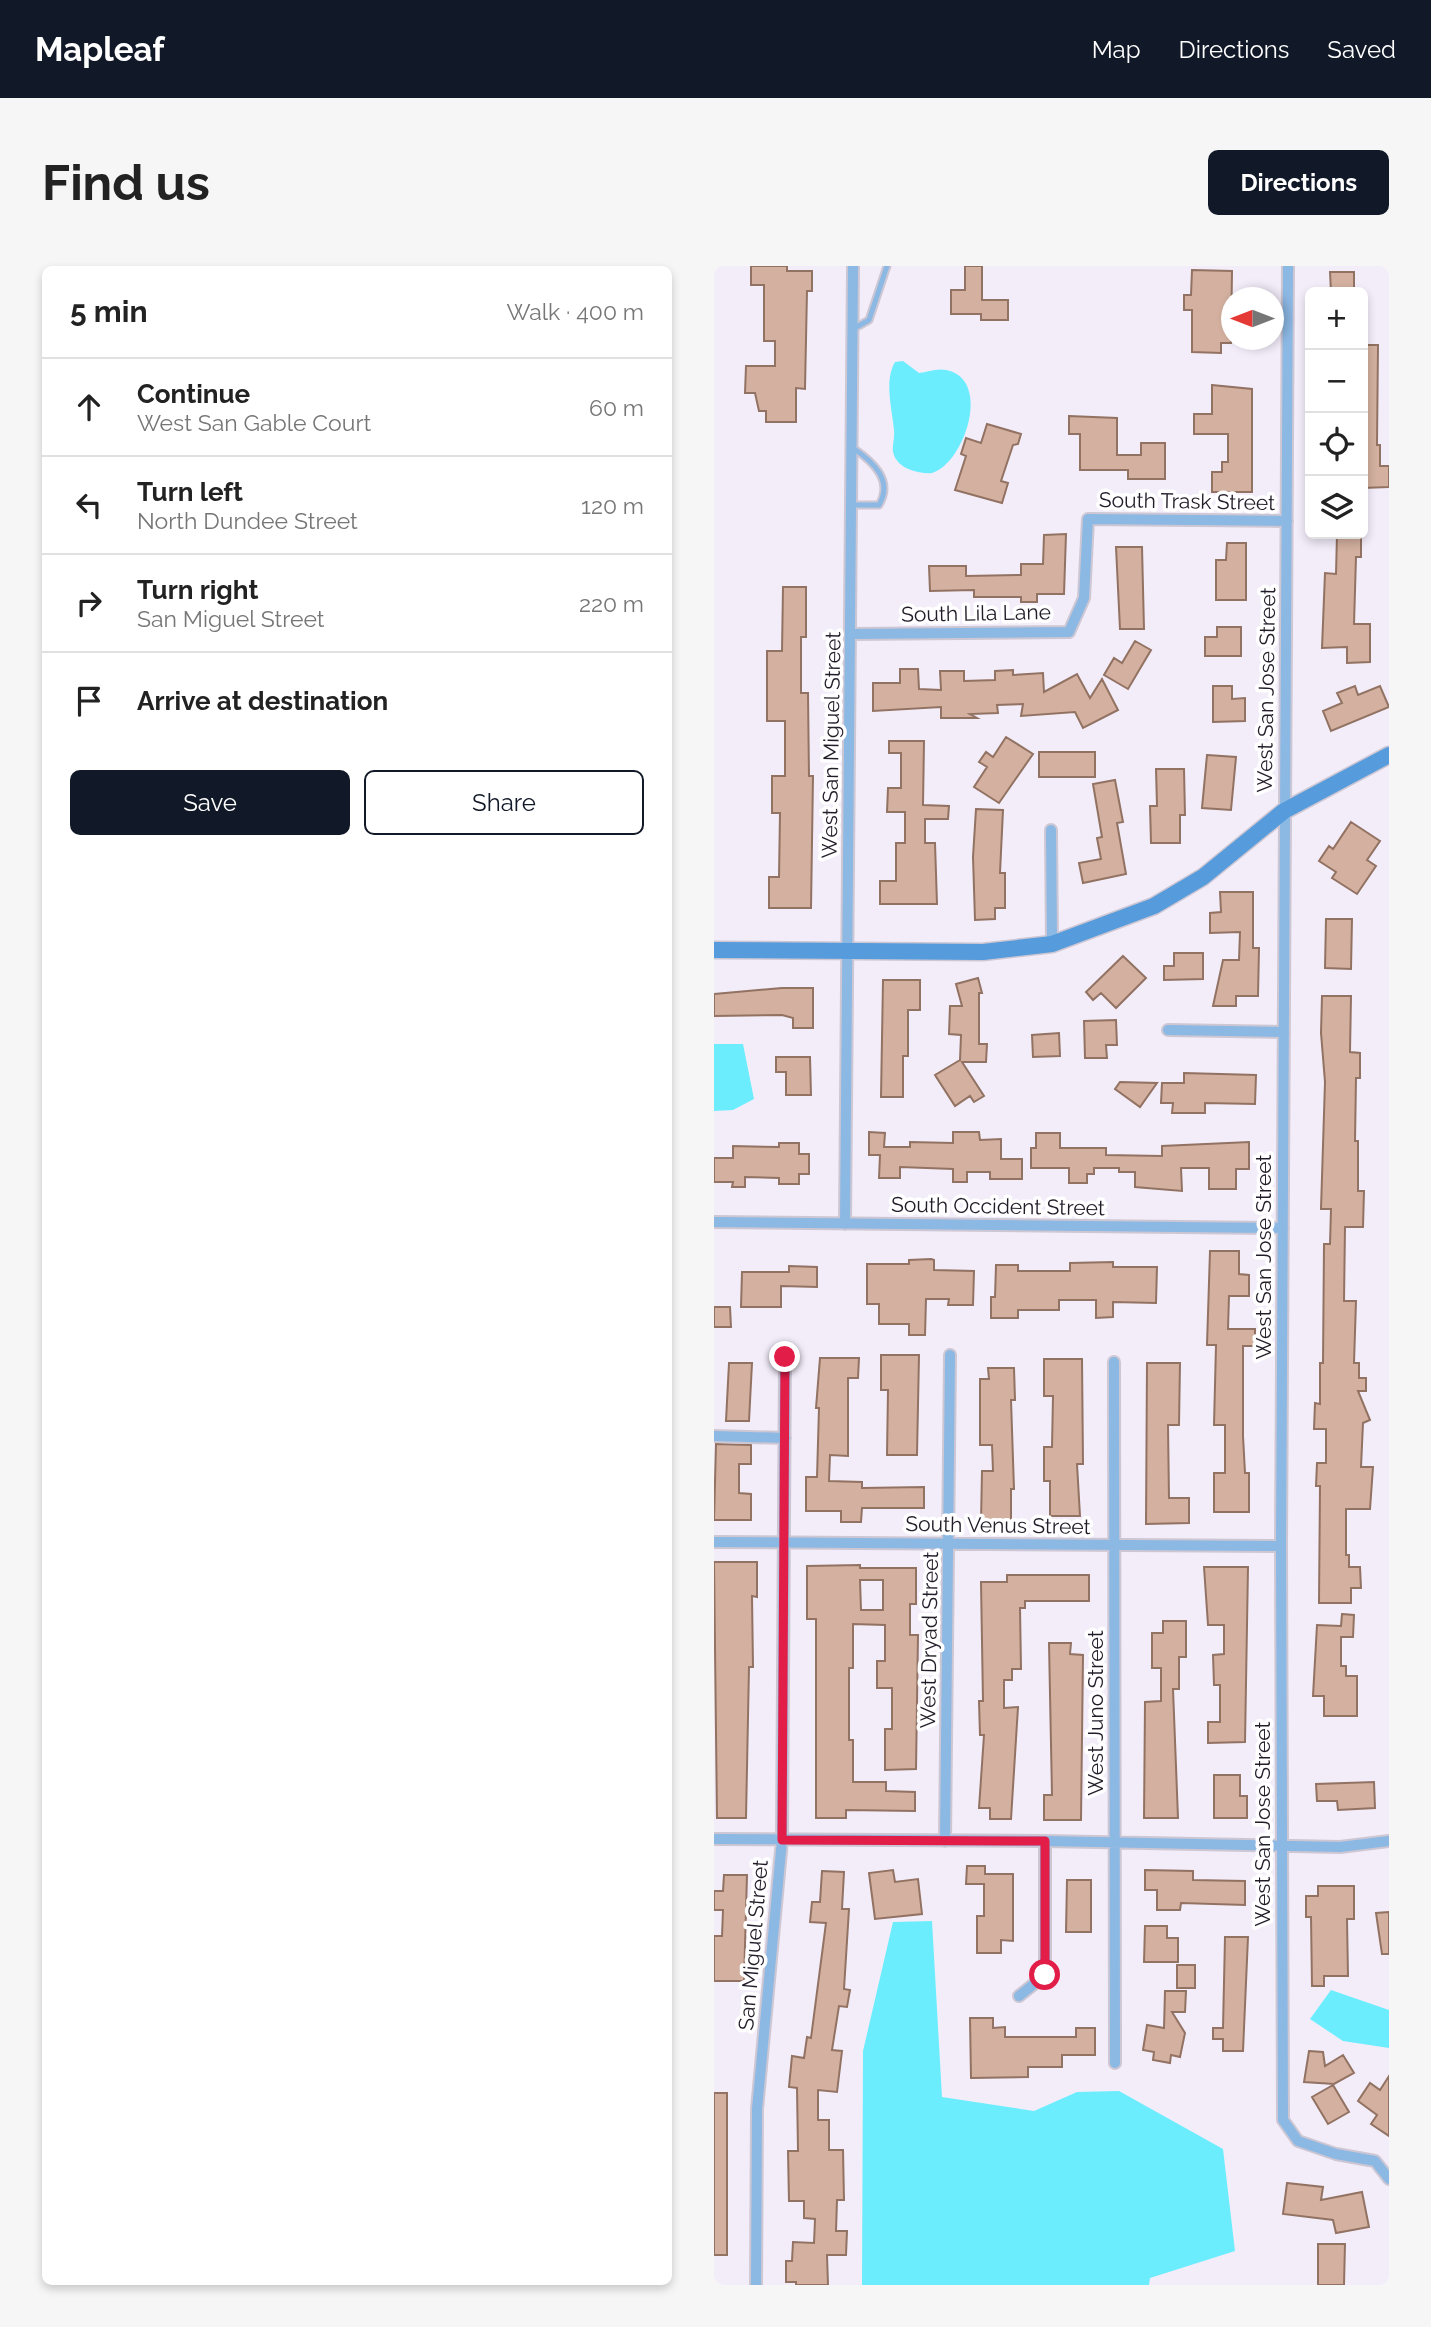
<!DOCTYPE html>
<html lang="en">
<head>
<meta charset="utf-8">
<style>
  :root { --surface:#fff; --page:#f6f6f6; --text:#222; --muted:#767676; --line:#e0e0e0; --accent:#111827 }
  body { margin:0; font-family:Raleway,sans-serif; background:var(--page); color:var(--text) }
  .controls { position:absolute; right:21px; top:21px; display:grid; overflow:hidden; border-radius:10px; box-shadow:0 4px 10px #0003 }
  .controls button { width:63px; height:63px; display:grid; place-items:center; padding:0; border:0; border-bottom:2px solid var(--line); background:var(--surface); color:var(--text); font:35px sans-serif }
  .compass { position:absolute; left:507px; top:21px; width:63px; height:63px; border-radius:50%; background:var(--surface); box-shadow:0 4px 10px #0003; rotate:270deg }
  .stop { position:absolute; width:21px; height:21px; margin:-16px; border:5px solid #e11d48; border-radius:50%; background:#fff }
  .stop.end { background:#e11d48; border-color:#fff; box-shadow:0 2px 7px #0008 }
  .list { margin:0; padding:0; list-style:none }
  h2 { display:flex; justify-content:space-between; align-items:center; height:91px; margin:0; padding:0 28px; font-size:30px }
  h2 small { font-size:23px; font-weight:400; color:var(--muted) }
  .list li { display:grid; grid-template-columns:46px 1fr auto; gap:21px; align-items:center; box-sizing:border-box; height:98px; padding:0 28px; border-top:2px solid var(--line) }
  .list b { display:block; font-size:26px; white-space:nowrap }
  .list p { margin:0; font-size:23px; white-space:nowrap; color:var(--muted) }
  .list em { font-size:23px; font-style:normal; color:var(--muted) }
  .actions { display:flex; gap:14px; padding:21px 28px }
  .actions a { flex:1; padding:16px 0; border:2px solid var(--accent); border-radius:10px; text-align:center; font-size:24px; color:var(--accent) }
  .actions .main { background:var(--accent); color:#fff }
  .icon { flex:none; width:38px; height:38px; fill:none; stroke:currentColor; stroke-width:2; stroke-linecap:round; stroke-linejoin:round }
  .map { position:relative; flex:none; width:675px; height:2019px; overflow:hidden; border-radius:10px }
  header { display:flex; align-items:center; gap:42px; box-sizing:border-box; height:98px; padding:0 35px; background:var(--accent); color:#fff }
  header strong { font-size:33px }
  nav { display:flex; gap:38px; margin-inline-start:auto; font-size:24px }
  .intro { display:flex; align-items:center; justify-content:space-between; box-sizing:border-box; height:168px; padding:0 42px }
  h1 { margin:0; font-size:49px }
  .button { padding:18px 32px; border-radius:10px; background:var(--accent); color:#fff; font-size:24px; font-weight:700 }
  main { display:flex; gap:42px; padding:0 42px }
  aside { flex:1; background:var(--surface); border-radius:10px; box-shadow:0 4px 10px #0003 }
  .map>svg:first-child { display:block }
</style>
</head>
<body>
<header>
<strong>Mapleaf</strong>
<nav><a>Map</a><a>Directions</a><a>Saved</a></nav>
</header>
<div class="intro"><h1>Find us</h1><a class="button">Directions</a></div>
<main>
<aside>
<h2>5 min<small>Walk · 400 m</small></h2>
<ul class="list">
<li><svg class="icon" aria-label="ahead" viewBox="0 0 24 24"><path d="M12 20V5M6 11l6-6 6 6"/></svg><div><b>Continue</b><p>West San Gable Court</p></div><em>60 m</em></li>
<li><svg class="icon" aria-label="left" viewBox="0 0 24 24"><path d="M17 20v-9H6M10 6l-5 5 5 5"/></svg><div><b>Turn left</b><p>North Dundee Street</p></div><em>120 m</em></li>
<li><svg class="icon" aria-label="right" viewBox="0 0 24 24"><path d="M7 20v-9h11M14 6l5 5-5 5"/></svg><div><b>Turn right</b><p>San Miguel Street</p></div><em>220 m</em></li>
<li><svg class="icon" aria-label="arrive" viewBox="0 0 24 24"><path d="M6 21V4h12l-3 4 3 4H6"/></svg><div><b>Arrive at destination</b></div></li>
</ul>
<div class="actions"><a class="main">Save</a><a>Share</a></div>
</aside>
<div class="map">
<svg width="675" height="2019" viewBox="0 0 675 2019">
  <rect width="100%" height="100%" fill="#f3edfa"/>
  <!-- water -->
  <path fill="#6cedfe" d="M189 95 205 107C213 106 223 102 232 104 279 113 250 198 218 207 212 208 203 206 197 204 188 201 181 195 179 186 178 179 181 172 180 164 178 143 170 115 181 96Z
    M0 778H29L40 833 19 844 0 845Z
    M218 1655 228 1831 320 1845 363 1826 405 1825 509 1883 521 1985 436 2012 435 2019H148L149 1785 179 1656Z
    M617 1724 675 1744V1782L629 1775 596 1753Z"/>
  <!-- building -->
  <path fill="#d3b09f" stroke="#927262" stroke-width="2" fill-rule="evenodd" d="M37 0H73V5H98V25H93L91 123 82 122V156H52V145H45L41 127H31L32 100H61V75H50V19H37Z
    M251 0H268V34H294V54H267V48H237V24H251Z
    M478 4 518 5 517 77H507V87L478 86V44H470V29H477Z
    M616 6H640V26H617Z
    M649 79H664L663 179H666V200H675V221L649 222Z
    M498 119 538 123V226H498V206H508V196H514V168H480V148H498Z
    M355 150 403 152V189H427V177H451V213H414V204H366V168H355Z
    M273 158 307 168 304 178 299 179 287 215 294 217 288 237 241 224 252 190 247 188 252 172 267 177Z
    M352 268 350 328H323V336H307V331H260V324L216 325 215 300H252V310L307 309V298H329L330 269Z
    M623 268H647V291H642L640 358H656V396L633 397V381L608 382 611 307 622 308Z
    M513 277H532V334H502V294H512Z
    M402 281H428L430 363H406Z
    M69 321H92V371H87V427H94L95 510H99L97 642H55V611H65L66 547H58V510H71V455H53V385H68Z
    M503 361H527V390H491V371H503Z
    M421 375 437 384 414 423 390 409 400 392 408 397Z
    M186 403H204L205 423 227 424 226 405H250V415L281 414V405L299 404V409L329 407 330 426 363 408 376 432 388 413 404 444 369 462 361 446 307 450 309 438 283 439 284 447 256 448 263 452H227V441L159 445V417H186Z
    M499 420H518V433L531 432V455L499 456Z
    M641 420 644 429 666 420 675 441 617 465 609 445 628 437 623 427Z
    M292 471 319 488 285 537 260 521 273 501 265 496 272 486 279 491Z
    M175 475H210L209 539 235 540 234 553H211V577H221L223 638H166V615H182V577H191V546H173L174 522H187V487H175Z
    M325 486H381V511H325Z
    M493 489 522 491 517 544 488 542Z
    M442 503H470L471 549H466V577H437L436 540H443Z
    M401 514 409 556 403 557 412 608 369 617 365 597 387 593 383 572 388 571 379 518Z
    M262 543 289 544 286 607H291V642H281V653L261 654 259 591Z
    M637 556 666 575 653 594 662 600 643 628 618 612 622 606 605 595 615 580 619 583Z
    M506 626H539V682H545L544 730H522V740H499L509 694H525L526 666 496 667V647L507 646Z
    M612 653H638L637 703 611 702Z
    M460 687H489V713L450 714V700H460Z
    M409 690 432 712 402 742 387 727 379 734 372 726Z
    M264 712 268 727H265V778H273L272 796H248L270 830 260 836 256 830 241 840 221 809 246 794 247 769 235 768 236 740H248L242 718Z
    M169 714H206V744H194V790H189V831H167Z
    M68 722H99V762H79V752L68 749 0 750V728Z
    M608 730H637L636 786 646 787V812H642L641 875H644V925H650L649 961H631L630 1035H642L640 1097H645V1112H652V1125H644L656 1154 649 1157 647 1201H659L656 1243H632V1289H635V1301H646L647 1322H637V1337H605L606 1220H602L603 1197H612V1163H600L601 1137 606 1138V1097H609L610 978H616L617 943H607L611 816 607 767Z
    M402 754 403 779H392L393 792H371L370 755Z
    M345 767 346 790 319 791 318 769Z
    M62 791H96L97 829H72V806H62Z
    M470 807 542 809 541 838 491 837V847H458L459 837H447L448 817H470Z
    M406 816 443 817 426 841 401 823Z
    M155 866 171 867 170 881H196V876L239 877V866H265L266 874 287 873V893H308V913H276V906H253V916H239V903L186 901V912H165L166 889H155Z
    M322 867H346V882H392V889L448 890V880L535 876V903H522V923H495V902H467L468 925 421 921V906H405V902H380V908H373V917H355V902H317V882H322Z
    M65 877H85V888H95V908H85V918H65V912L31 911V921H18L19 916H0V892H19V880L65 881Z
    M496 985H525V1008L535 1009V1030H515L514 1063H541V1080H529V1170L531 1207H535V1246H500V1207H511V1159H500L502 1079H493Z
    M217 993 220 994V1004L260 1005 259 1039H234L235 1033H212L211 1069H195V1058H165V1038H153V998H195V994Z
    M399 996V1001H443L442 1037 399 1036V1051L382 1052V1034H345V1044H304V1052H277V1031H281L282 999H304V1005H356V997Z
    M75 1000 103 1001V1021L67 1020V1041H27L28 1006H75Z
    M0 1041H16L17 1061H0Z
    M167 1089H205L203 1189H173L174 1124H167Z
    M106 1092H145L144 1112H134V1190L116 1189 115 1215 148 1216V1222L210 1221V1242H148L147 1256H127V1245H92V1211H103L105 1142H102Z
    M330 1093H368L369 1198H363L366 1250H336V1215H330V1181H338L339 1130H330Z
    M15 1097H38L35 1155H12Z
    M433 1097H466L465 1159H454L455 1232H475V1257L432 1258Z
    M274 1102H300L301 1134H297L300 1223H297V1256H267L268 1205H279L278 1179H266V1113H275Z
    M2 1178 37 1179V1198H25V1227L37 1228V1254H0Z
    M0 1296H43V1331L38 1330 39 1401H35L32 1552H3Z
    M146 1299V1302H202V1338H196V1369H204L202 1503 171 1504V1463H178V1422H163V1395H171V1359L139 1358V1402H135V1474H139V1516H172V1525L201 1526V1545L132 1544V1552H102V1353H93V1300ZM146 1314H169V1344H147Z
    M490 1301H534L531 1476 494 1477V1456H506V1419H500L499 1389 510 1388V1359H494Z
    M293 1309H375V1335H311V1342H306L307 1403H298V1414H290V1442L304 1441 297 1553H276V1542H265L270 1469H266L265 1435H269L267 1316H293Z
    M628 1348 640 1349 639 1371H627V1400H632V1410H643V1450H610V1430H599L603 1359 627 1360Z
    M449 1355H472V1391H465V1423H459L464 1552H430L431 1436 447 1435V1402H438V1367H449Z
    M335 1377H357L356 1388 369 1389 367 1554H330V1529H338Z
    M500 1509H526V1530H533V1552H500Z
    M660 1516 661 1542 624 1544 623 1535H603L602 1518Z
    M253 1600H271V1608H299V1675L287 1674V1687H263V1650H270V1618H252Z
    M179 1604 181 1616 204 1613 208 1648 161 1653 155 1607Z
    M431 1604 479 1605V1614L531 1615V1639L467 1637 466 1644H443V1624H431Z
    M108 1605 130 1606 128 1643H135L130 1723 136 1724 133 1741 125 1740 118 1784 128 1785 123 1826 104 1824V1854H115V1884H129L130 1934H123L122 1965H133L132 1989H113L114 2019H82V2016H72V1995H78L79 1976 100 1977 101 1953 90 1952V1935H75L74 1885H84L83 1822 75 1821 78 1790 90 1792 93 1771 97 1772 112 1657 96 1656 98 1636H106Z
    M10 1609H33L30 1715H0V1670H8L9 1644H0V1625H9Z
    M353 1614H377V1666H352Z
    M604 1620H640V1653H633L634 1710H610V1720H598L597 1651H592V1630H604Z
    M675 1646V1688H668L662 1647Z
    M431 1660H453V1672H464V1696H430Z
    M511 1671H534L529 1785H509V1773H499V1762H509Z
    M463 1699H481V1722H463Z
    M451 1725H472L471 1746H458L471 1767 466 1791 457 1789 456 1797 439 1794 440 1786 429 1784 433 1759 450 1762Z
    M256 1752H279V1762L291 1761V1771H362V1762H381V1789H348V1801H314V1811L257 1812Z
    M595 1785 609 1786 611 1800 629 1789 640 1807 620 1818 590 1816Z
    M675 1810V1870L657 1858 663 1849 644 1835 656 1817 666 1824Z
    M619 1819 635 1846 614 1858 598 1831Z
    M0 1827H13V1989H0Z
    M573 1917 609 1921 607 1934 648 1926 655 1961 622 1967 619 1954 569 1948Z
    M604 1978H631L630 2019H604Z"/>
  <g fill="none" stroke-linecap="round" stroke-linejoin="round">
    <defs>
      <path id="lane" d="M139 63 155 54 173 0
        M138 239H165C180 214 158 195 139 182"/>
      <path id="street" d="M574 0 567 1280 569 1854 584 1875 622 1888 661 1895 675 1913
        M138 368 355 366 370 332 374 253 573 255
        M337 564 338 678
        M454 764 570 766
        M0 956 569 962
        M131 958 139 0
        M400 1096 401 1797
        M0 1170 71 1172
        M0 1276 567 1280
        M0 1573 331 1575 626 1581 675 1575
        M231 1575 236 1089
        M305 1730 331 1709V1575
        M42 2019 43 1843 68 1574 71 1091"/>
      <path id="secondary" d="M0 684 269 686 338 678 440 640 489 611 570 545 675 489"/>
    </defs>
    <!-- lane casing -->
    <use href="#lane" stroke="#cdc7d4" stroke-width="9"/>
    <!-- street casing -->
    <use href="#street" stroke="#cdc7d4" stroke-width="14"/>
    <!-- secondary casing -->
    <use href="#secondary" stroke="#cdc7d4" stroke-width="19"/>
    <!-- lane -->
    <use href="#lane" stroke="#8cb8e4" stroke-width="5"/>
    <!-- street -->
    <use href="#street" stroke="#8cb8e4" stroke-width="10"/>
    <!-- secondary -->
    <use href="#secondary" stroke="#569bdc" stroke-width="16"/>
  </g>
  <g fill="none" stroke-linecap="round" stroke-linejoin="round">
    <!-- route -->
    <path stroke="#e11d48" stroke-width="9" d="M71 1091 68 1574 331 1575V1709"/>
  </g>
  <g text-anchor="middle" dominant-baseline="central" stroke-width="7" stroke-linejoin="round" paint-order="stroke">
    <!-- street labels -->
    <g font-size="21" fill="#221c28" stroke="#fff">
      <text transform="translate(473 235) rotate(1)">South Trask Street</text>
      <text transform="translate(262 347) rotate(-1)">South Lila Lane</text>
      <text transform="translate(552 424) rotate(-89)">West San Jose Street</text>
      <text transform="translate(117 479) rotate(-89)">West San Miguel Street</text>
      <text transform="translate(284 940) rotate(1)">South Occident Street</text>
      <text transform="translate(549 991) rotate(-90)">West San Jose Street</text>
      <text transform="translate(284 1259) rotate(1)">South Venus Street</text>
      <text transform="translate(215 1374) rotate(-89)">West Dryad Street</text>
      <text transform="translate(381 1447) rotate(-90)">West Juno Street</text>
      <text transform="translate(548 1558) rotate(-90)">West San Jose Street</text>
      <text transform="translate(39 1679) rotate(-85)">San Miguel Street</text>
    </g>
  </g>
</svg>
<div class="controls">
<button>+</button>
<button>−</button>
<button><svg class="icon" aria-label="locate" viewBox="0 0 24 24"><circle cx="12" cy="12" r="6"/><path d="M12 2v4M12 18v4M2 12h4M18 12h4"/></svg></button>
<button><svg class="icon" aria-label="layers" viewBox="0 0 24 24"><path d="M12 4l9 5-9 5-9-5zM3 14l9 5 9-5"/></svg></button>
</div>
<svg class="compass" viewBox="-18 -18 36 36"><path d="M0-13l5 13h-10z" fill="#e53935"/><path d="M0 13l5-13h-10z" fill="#767676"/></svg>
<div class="stop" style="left:331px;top:1709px"></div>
<div class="stop end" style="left:71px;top:1091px"></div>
</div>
</main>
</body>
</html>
